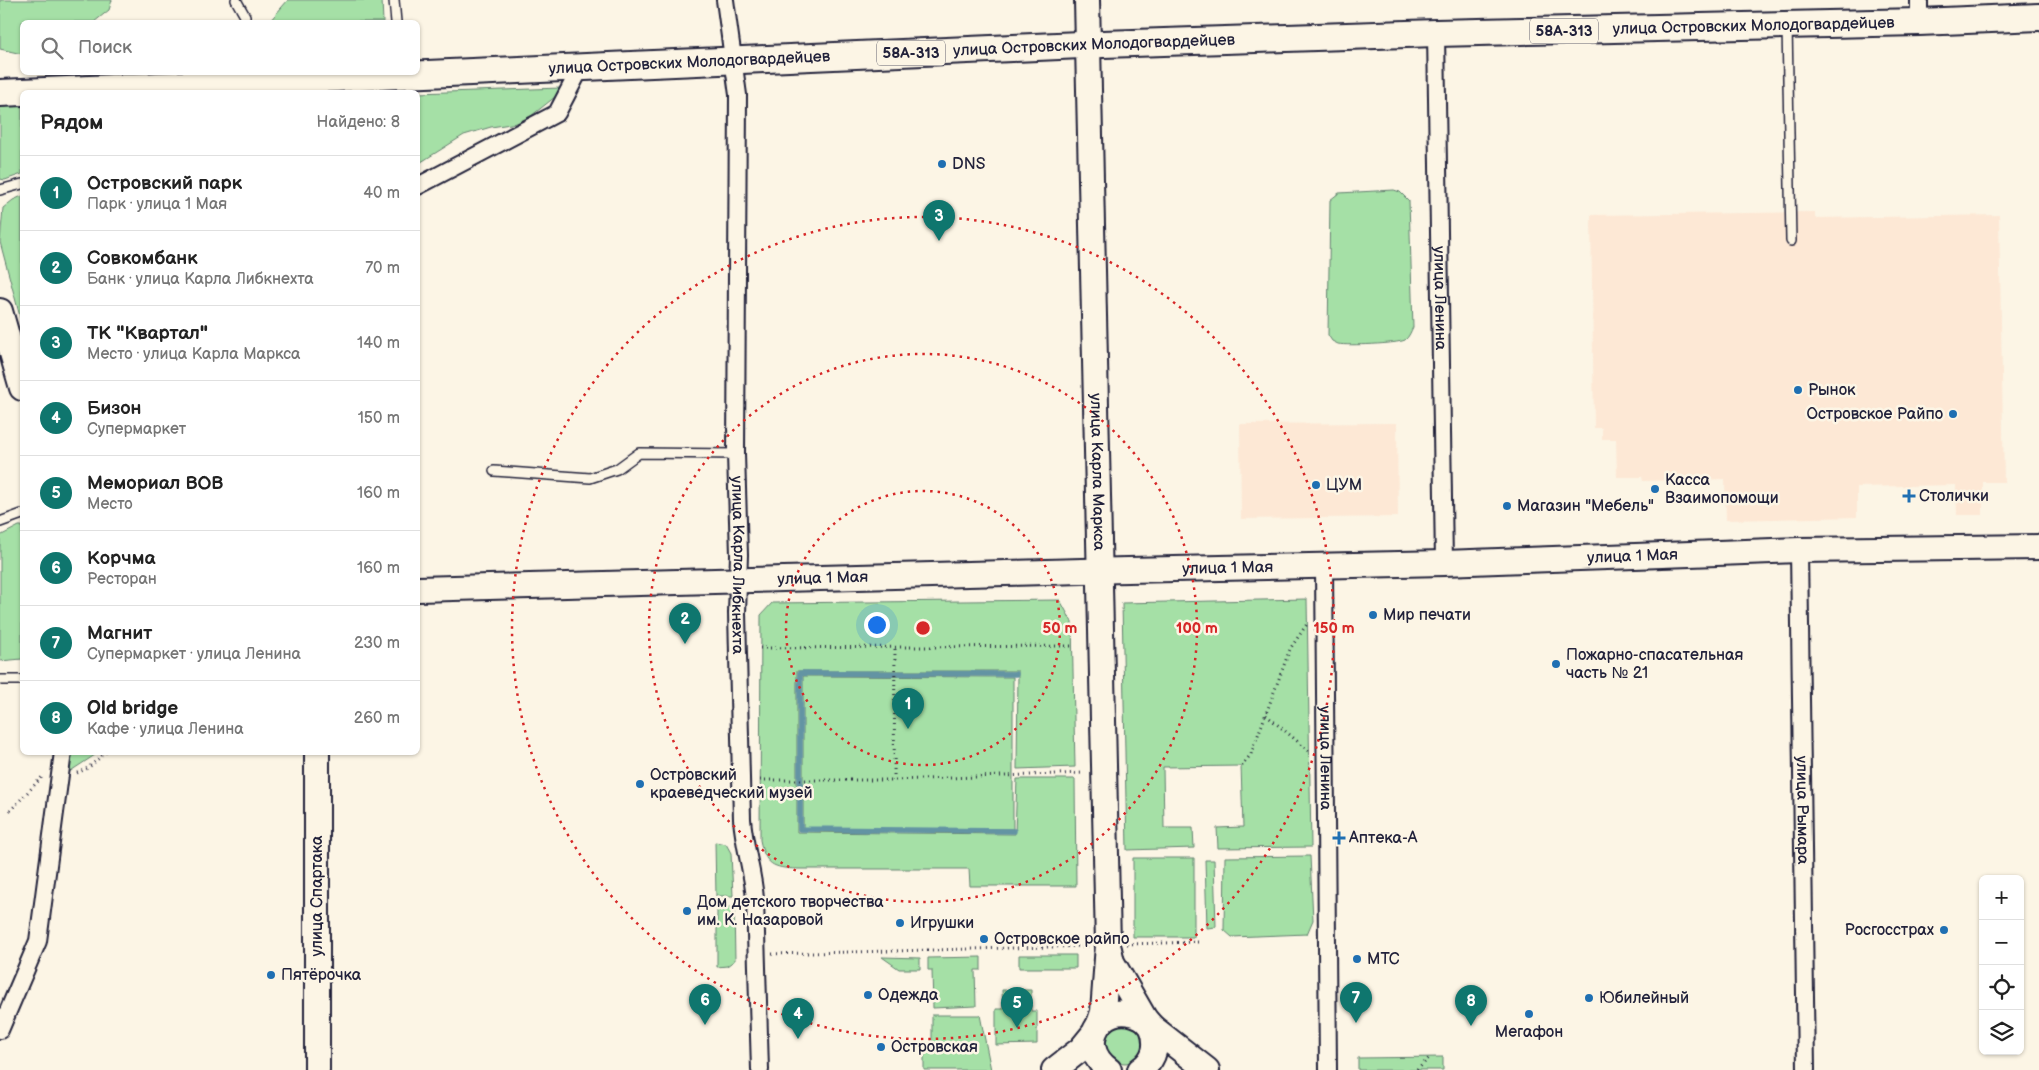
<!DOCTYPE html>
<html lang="ru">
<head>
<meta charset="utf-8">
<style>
  :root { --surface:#fff; --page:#f2f2f2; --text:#222; --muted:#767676; --line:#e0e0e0; --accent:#0f766e }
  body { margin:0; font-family:"Balsamiq Sans",sans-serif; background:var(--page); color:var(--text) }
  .controls { position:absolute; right:15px; bottom:15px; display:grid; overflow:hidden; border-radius:8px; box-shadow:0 1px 4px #0004 }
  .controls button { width:45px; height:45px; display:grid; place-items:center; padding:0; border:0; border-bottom:1px solid var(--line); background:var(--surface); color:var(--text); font:25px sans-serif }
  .you { position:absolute; left:876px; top:624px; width:18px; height:18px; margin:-12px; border:4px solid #fff; border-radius:50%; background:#1a73e8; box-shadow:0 0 0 8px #1a73e833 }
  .badge { display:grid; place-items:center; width:32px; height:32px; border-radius:50%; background:var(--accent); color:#fff; font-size:16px; font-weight:700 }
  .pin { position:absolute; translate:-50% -41px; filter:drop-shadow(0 1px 2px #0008) }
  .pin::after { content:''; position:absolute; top:26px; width:18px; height:15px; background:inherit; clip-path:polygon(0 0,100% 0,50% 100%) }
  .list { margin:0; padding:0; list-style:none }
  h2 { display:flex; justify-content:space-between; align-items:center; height:65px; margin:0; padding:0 20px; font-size:21px }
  h2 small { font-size:16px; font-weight:400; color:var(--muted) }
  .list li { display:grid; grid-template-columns:32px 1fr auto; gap:15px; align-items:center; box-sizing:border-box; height:75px; padding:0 20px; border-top:1px solid var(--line) }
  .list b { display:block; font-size:19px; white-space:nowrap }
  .list p { margin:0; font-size:16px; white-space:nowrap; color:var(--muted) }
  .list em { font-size:16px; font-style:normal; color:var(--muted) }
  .icon { flex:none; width:28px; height:28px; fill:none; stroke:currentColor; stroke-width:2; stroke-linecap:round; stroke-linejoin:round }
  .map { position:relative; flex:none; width:2039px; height:1070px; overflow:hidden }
  .search { position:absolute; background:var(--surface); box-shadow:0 1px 4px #0004; left:20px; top:20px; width:400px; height:55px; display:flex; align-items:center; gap:12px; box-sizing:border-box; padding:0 18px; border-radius:8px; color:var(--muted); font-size:19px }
  .panel { position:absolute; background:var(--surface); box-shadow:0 1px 4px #0004; left:20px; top:90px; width:400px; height:665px; border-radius:8px }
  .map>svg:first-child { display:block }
</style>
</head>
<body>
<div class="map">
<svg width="2039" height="1070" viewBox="0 0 2039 1070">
  <rect width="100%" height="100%" fill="#fcf5e5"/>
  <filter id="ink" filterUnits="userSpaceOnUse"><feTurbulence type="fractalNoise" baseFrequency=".02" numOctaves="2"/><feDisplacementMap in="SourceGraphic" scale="10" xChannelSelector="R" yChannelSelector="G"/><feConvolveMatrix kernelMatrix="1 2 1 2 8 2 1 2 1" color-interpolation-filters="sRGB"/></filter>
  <g filter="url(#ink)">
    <!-- built -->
    <path fill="#fde8d5" d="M1815 212V218L1999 215 2004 482H1983V515H1957L1956 485 1857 487V517L1726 520 1725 479 1643 481 1642 477H1617L1616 439H1602V428H1594L1591 215Z
      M1397 423 1398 517 1241 519 1240 424Z"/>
    <!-- green -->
    <path fill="#a5e0a6" stroke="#648170" d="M0 0H112L109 10 94 22H22V54L0 49Z
      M288 0H382L383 22H269Z
      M561 88 560 93 531 116 517 123 491 127 464 135 418 164V93Z
      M16 103H22V174L5 180 0 179V107Z
      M1394 190 1400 192 1409 201 1413 327C1411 331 1409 337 1405 340 1397 344 1348 346 1338 344L1332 341 1328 335 1330 200 1339 193Z
      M22 196V324L0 242 3 208 13 200Z
      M19 526H22V659L0 661V536Z
      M1307 599 1311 847 1218 848 1217 828 1243 827 1241 766 1163 767 1164 828H1193L1194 848 1127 850 1122 603Z
      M1060 600 1072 622 1075 767 1017 769 1018 671H797V832L1015 834 1017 779H1075L1076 886H970L969 869H797C773 868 765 865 760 840L761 615 772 603Z
      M803 676 1013 677V829H803Z
      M72 753V752L98 753 69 772Z
      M715 842 726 844 731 853 733 896H716Z
      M1310 856 1313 920 1307 934 1232 937 1224 930 1225 857Z
      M1133 858H1194V937H1133Z
      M1205 860H1214L1216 927 1207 928Z
      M717 907H734L735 960 727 966 717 967Z
      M1019 955H1076V968H1019Z
      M882 957 920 958V969H899Z
      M981 957V970H975L976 1006 933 1008 932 970H928V958Z
      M1002 990H1031V1011H1037V1044L996 1045V1009H1003Z
      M932 1015H980L991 1070H924V1049L932 1048Z
      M1105 1043a20 20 0 1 1 40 0a20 20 0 1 1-40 0Z
      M1443 1057V1070H1358V1058Z"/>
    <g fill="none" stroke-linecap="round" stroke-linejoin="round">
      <!-- stream -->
      <path stroke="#6394a3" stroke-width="5.5" d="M1014 831 800 829V673L1016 674"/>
      <defs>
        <path id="lane" d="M236 0 245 16V22
          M394 0 396 22
          M1787 26 1791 241
          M0 190 22 184
          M494 471 590 478 617 469 639 453 736 454
          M0 522 22 514
          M0 680H22"/>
        <g id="street">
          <path id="s1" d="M725 0 738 95 736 454 739 555 737 613 742 819C744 846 753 872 755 899L760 1070"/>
          <path d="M1919 0V22"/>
          <path id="s2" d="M1436 33 1444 563"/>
          <path d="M418 186 557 113 581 67"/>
          <path id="s3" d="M1799 550 1806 1070"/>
          <path id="s4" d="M1324 566 1328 1070"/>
          <path d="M0 1030 38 941 63 752"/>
        </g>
        <g id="secondary">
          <path id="s5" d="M1087 0 1108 945 1103 1012 1099 1024"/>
          <path d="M0 311 22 388"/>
          <path id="s6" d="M418 589 1082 571 1444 563 1799 550 2039 547"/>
          <path d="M1109 949 1112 962 1145 1019 1152 1027 1207 1070"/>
          <path d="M317 1070V752"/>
          <path d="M1054 1070 1081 1049 1094 1033"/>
          <path d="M1109 1070C1072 1044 1105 994 1145 1019"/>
          <path d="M1140 1070C1156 1059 1158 1044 1152 1027"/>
        </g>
        <g id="primary">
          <path id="s7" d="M0 93 1103 44 1436 33 1919 22 2039 17"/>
        </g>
      </defs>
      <!-- lane casing -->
      <use href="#lane" stroke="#22223b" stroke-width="12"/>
      <!-- street casing -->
      <use href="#street" stroke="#22223b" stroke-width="20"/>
      <!-- secondary casing -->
      <use href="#secondary" stroke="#22223b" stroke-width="28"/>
      <!-- primary casing -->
      <use href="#primary" stroke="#22223b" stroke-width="30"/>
      <!-- path -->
      <path stroke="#22223b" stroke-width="3" stroke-dasharray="1 4" stroke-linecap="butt" d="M760 648 1073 646
        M1266 715 1309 751
        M1242 766 1251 754 1290 649 1307 624
        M77 773 88 768 106 752
        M760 780H894L1084 773
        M894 780 895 647
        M10 811 42 777
        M1127 944 1199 942
        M772 954 1089 946
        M1417 1070 1430 1057"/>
      <!-- lane -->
      <use href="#lane" stroke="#fcf5e5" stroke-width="9"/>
      <!-- street -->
      <use href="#street" stroke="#fcf5e5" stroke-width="16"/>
      <!-- secondary -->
      <use href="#secondary" stroke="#fcf5e5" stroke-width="24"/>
      <!-- primary -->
      <use href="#primary" stroke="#fcf5e5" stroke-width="26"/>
    </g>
  </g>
  <!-- distance rings -->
  <g fill="none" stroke="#d62828" stroke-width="2.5" stroke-dasharray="2.5 5">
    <circle cx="923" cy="628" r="137"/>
    <circle cx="923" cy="628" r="274"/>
    <circle cx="923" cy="628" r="411"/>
  </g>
  <!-- markers -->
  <g fill="#1f6fb2" stroke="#fcf5e5" stroke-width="2">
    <circle cx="942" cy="164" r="5"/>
    <circle cx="1798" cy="390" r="5"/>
    <circle cx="1953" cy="414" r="5"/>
    <circle cx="1316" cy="485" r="5"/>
    <circle cx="1655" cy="489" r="5"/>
    <path d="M1906.5 488.5h5v5h5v5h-5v5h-5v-5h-5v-5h5z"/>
    <circle cx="1507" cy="506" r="5"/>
    <circle cx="1373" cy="615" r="5"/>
    <circle cx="1556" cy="664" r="5"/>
    <circle cx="640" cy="784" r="5"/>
    <path d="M1336.5 830.5h5v5h5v5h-5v5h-5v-5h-5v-5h5z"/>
    <circle cx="687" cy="911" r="5"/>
    <circle cx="900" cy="923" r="5"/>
    <circle cx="1944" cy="930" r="5"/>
    <circle cx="984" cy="939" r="5"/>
    <circle cx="1357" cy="959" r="5"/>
    <circle cx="271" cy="975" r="5"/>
    <circle cx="868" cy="995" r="5"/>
    <circle cx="1589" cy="998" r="5"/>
    <circle cx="1529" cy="1014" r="5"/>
    <circle cx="881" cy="1047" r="5"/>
  </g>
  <g text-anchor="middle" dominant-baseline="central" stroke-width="5" stroke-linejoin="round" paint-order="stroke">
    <!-- shield labels -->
    <g fill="#fcf5e5" stroke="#63616e" stroke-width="1">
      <rect x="1530" y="18.5" width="68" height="25" rx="4"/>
      <rect x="877" y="40.5" width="68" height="25" rx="4"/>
    </g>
    <g font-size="15" font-weight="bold" fill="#22223b">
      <text x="1564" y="31">58А-313</text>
      <text x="911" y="53">58А-313</text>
    </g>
    <!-- street labels -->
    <g font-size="16" fill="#22223b" stroke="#fcf5e5">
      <text stroke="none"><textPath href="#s7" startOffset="1755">улица Островских Молодогвардейцев</textPath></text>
      <text stroke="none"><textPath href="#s7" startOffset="1095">улица Островских Молодогвардейцев</textPath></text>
      <text stroke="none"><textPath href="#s7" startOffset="690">улица Островских Молодогвардейцев</textPath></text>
      <text stroke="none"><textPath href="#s2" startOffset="265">улица Ленина</textPath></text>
      <text stroke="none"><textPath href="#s5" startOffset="472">улица Карла Маркса</textPath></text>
      <text stroke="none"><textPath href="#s6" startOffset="1215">улица 1 Мая</textPath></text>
      <text stroke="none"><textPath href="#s1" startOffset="566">улица Карла Либкнехта</textPath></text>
      <text stroke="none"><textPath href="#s6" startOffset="810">улица 1 Мая</textPath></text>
      <text stroke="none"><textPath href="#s6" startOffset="405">улица 1 Мая</textPath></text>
      <text stroke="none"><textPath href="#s4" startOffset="192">улица Ленина</textPath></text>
      <text stroke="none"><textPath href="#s3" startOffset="260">улица Рымара</textPath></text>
      <text transform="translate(317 896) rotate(-90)">улица Спартака</text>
    </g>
    <!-- poi labels -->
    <g font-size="16" fill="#22223b" stroke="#fcf5e5" text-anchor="start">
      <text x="952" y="164">DNS</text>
      <text x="1808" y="390">Рынок</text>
      <text x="1943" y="414" text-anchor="end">Островское Райпо</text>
      <text x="1665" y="480">Касса<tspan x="1665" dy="18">Взаимопомощи</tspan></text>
      <text x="1326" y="485">ЦУМ</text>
      <text x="1919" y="496">Столички</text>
      <text x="1517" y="506">Магазин "Мебель"</text>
      <text x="1383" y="615">Мир печати</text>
      <text x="1566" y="655">Пожарно-спасательная<tspan x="1566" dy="18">часть № 21</tspan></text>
      <text x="650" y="775">Островский<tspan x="650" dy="18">краеведческий музей</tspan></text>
      <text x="1349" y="838">Аптека-А</text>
      <text x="697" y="902">Дом детского творчества<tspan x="697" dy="18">им. К. Назаровой</tspan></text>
      <text x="910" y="923">Игрушки</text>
      <text x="1934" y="930" text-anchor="end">Росгосстрах</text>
      <text x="994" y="939">Островское райпо</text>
      <text x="1367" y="959">МТС</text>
      <text x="281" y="975">Пятёрочка</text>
      <text x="878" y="995">Одежда</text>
      <text x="1599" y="998">Юбилейный</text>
      <text x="1529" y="1032" text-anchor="middle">Мегафон</text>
      <text x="891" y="1047">Островская</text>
    </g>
  </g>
  <circle cx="923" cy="628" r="8" fill="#d62828" stroke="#fcf5e5" stroke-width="2.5"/>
  <g font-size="15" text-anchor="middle" font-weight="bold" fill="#d62828" stroke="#fcf5e5" stroke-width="5" stroke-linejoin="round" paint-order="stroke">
    <text x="1060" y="633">50 m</text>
    <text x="1197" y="633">100 m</text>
    <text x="1334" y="633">150 m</text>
  </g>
</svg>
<div class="controls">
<button>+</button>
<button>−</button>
<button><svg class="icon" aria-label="locate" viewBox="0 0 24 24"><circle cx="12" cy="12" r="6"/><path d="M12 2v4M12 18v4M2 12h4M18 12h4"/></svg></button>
<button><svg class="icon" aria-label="layers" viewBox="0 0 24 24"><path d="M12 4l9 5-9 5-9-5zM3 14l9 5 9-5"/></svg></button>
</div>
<div class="you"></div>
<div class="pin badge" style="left:908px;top:729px">1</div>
<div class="pin badge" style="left:685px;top:644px">2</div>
<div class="pin badge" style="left:939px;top:241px">3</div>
<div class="pin badge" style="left:798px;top:1039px">4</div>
<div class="pin badge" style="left:1017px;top:1028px">5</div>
<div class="pin badge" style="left:705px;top:1025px">6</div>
<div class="pin badge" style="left:1356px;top:1023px">7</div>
<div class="pin badge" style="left:1471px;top:1026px">8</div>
<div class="search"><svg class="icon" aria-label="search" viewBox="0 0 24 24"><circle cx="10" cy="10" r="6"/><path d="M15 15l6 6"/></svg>Поиск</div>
<section class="panel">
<h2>Рядом<small>Найдено: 8</small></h2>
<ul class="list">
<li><span class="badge">1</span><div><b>Островский парк</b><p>Парк · улица 1 Мая</p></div><em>40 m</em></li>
<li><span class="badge">2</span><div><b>Совкомбанк</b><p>Банк · улица Карла Либкнехта</p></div><em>70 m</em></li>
<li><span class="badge">3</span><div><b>ТК &quot;Квартал&quot;</b><p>Место · улица Карла Маркса</p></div><em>140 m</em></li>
<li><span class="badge">4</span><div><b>Бизон</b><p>Супермаркет</p></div><em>150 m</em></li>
<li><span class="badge">5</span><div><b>Мемориал ВОВ</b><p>Место</p></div><em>160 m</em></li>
<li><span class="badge">6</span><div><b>Корчма</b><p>Ресторан</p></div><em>160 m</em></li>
<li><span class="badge">7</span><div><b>Магнит</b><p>Супермаркет · улица Ленина</p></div><em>230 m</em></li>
<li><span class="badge">8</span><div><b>Old bridge</b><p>Кафе · улица Ленина</p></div><em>260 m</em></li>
</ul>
</section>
</div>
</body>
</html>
